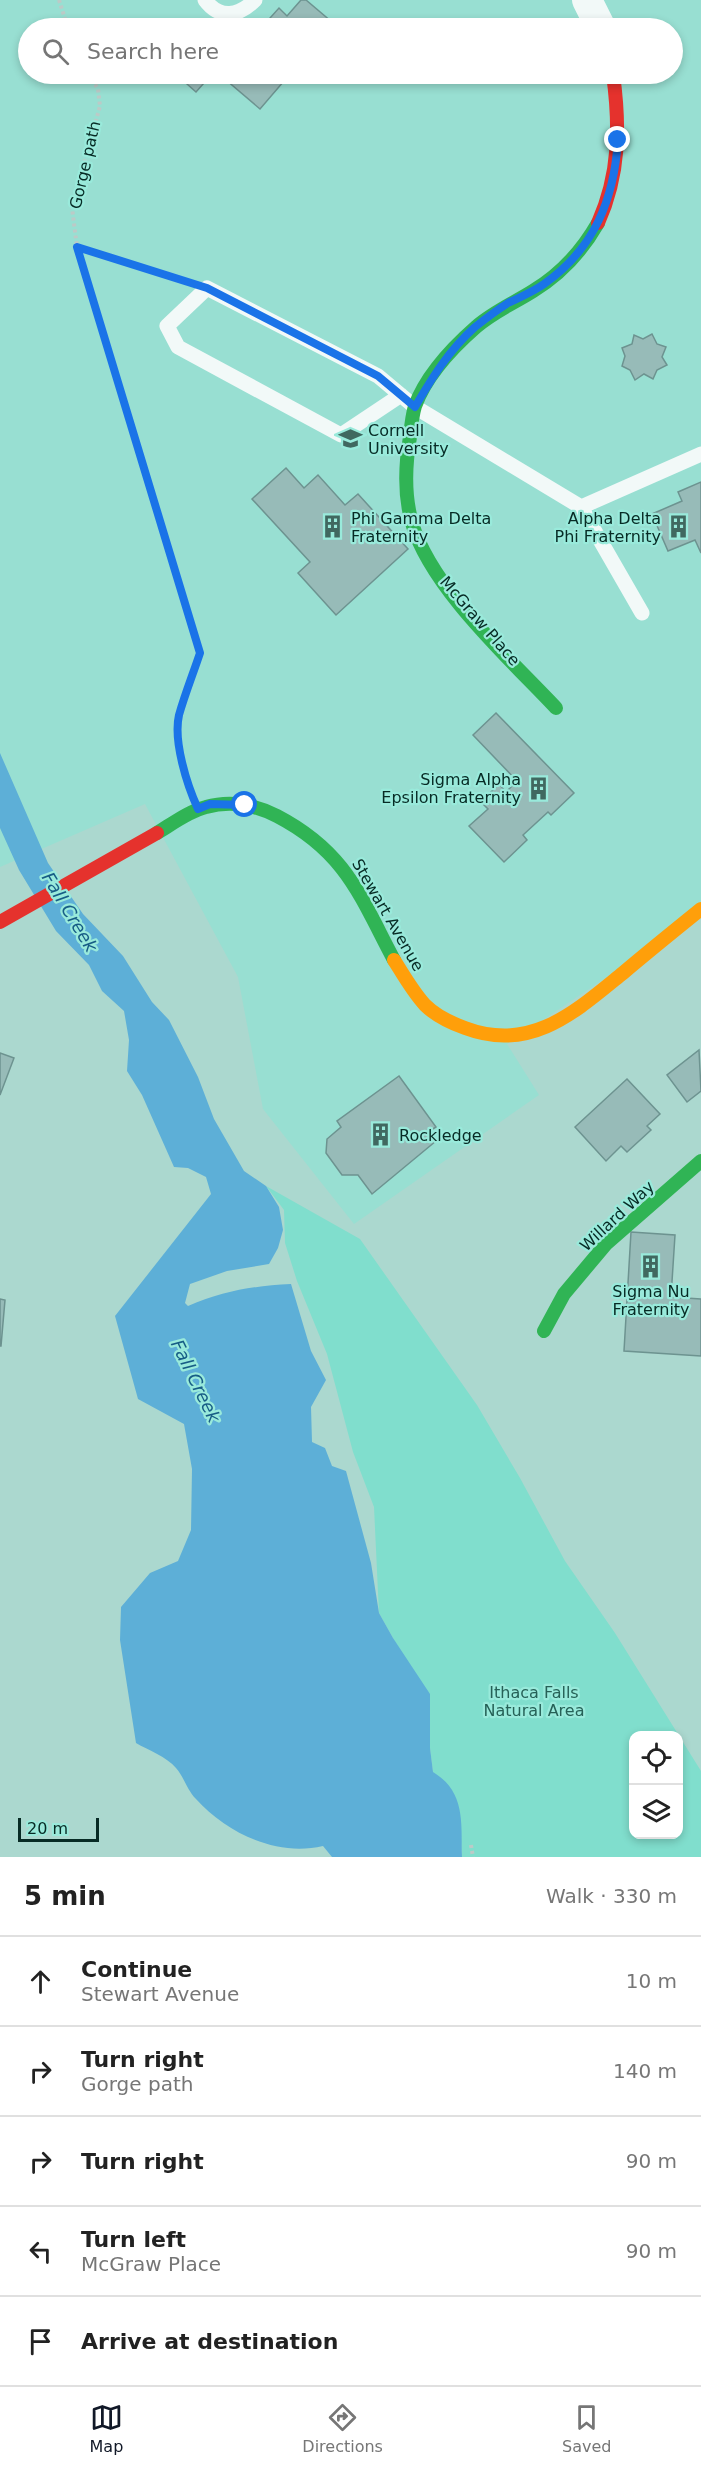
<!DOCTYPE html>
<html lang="en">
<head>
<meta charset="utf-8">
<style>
  :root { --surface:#fff; --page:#f2f2f2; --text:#222; --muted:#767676; --line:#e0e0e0; --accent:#111827 }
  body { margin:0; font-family:"DejaVu Sans",sans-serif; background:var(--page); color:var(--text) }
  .controls { position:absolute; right:18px; bottom:18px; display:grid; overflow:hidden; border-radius:12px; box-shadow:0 3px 9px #0003 }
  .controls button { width:54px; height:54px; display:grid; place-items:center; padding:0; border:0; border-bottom:2px solid var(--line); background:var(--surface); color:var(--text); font:30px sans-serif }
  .scale { position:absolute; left:18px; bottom:15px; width:81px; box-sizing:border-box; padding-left:6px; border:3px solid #072b25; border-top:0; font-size:16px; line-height:21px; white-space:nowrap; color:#072b25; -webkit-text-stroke:4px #99eadb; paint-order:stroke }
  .stop { position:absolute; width:18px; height:18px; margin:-14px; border:4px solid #1a73e8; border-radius:50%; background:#fff }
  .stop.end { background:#1a73e8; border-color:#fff; box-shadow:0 2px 6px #0008 }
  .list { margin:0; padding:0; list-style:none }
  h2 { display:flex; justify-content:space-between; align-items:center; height:78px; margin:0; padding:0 24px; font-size:26px }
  h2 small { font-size:20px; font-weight:400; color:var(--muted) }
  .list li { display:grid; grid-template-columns:39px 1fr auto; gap:18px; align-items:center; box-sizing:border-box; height:90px; padding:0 24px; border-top:2px solid var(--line) }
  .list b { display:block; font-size:22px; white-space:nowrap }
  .list p { margin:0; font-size:20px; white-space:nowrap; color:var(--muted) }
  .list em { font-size:20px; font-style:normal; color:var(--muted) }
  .icon { flex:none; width:33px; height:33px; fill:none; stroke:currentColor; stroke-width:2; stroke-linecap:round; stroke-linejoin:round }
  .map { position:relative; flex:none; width:701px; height:1857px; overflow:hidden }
  .search { position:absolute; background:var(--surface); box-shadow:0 3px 9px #0003; left:18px; right:18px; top:18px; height:66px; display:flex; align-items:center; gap:15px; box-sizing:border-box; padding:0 21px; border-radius:33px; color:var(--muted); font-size:22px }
  .sheet { height:528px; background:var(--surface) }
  nav { display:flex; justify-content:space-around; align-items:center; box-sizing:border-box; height:84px; border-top:2px solid var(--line); background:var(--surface); font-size:16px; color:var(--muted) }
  nav a { display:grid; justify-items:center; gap:3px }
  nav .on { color:var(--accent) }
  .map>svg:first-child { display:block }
</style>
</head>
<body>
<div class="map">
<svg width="701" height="1857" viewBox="0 0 701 1857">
  <rect width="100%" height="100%" fill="#abd8cf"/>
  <!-- built -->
  <path fill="#98dfd2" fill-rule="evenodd" d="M0 0H701V914L507 1044 539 1095 354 1224 263 1109 238 977 145 804 0 867ZM28 28H672V74H28Z"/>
  <!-- green -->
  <path fill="#80decd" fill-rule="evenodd" d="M266 1186 360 1239 477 1405 520 1478 565 1561 615 1633 701 1771V1857H462L461 1841 433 1772 430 1748 393 1638 379 1613 374 1507 353 1452 327 1354 297 1281 285 1243 284 1210ZM634 1736H678V1834H634Z"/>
  <!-- water -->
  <path fill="#5dafd7" d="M0 753 48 863 83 914 123 956 152 1002 169 1020 198 1077 214 1119 244 1171 266 1186 279 1207 283 1230 278 1248 269 1264 227 1271 190 1284 185 1303 188 1306C224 1291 252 1286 291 1284L311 1351 326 1380 311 1407 312 1442 325 1448 332 1466 346 1471 371 1563 379 1613 393 1638 430 1694V1748L433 1772C466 1792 461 1823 462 1857H332L323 1846C276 1857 227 1833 196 1799 187 1790 184 1777 176 1768 167 1757 148 1750 136 1743L120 1640 121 1607 150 1573 178 1561 191 1530 192 1469 184 1424 138 1399 115 1316 211 1194 206 1177 188 1168 174 1167 142 1095 127 1071 129 1040 124 1011 102 991 89 965 56 931 19 870 0 828Z"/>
  <!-- building -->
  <path fill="#97bbb8" stroke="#6d9390" stroke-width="1.5" d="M301 0H306L339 28H261L279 8 287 16Z
    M180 74H212L196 92 178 76Z
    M219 74H290L260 109Z
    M652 334 657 344 666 347 662 357 667 365 657 370 653 379 644 374 635 380 630 370 622 366 625 356 622 348 632 344 634 335 643 339Z
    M286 468 304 488 318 475 345 505 358 494 408 549 336 615 298 573 310 562 252 499Z
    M701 482V553L695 540 668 551 652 514 682 501 678 492Z
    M496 713 574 793 551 815 548 812 523 835 527 840 504 862 469 826 488 809 481 802 499 784 506 792 517 781 473 735Z
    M699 1050 701 1091 687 1102 667 1075Z
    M0 1053 14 1058 0 1095Z
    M399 1076 436 1127 428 1132 436 1141 372 1194 358 1175H342L326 1153 327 1139 341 1127 337 1121Z
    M627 1079 660 1114 647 1126 651 1130 627 1152 621 1146 606 1161 575 1127Z
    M631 1232 675 1235 671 1297 701 1299V1356L624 1351Z
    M0 1299 5 1300 1 1346H0Z"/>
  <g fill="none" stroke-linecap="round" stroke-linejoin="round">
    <!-- path -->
    <path stroke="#bccac7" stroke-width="4" stroke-dasharray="3 3" stroke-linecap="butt" d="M59 0 68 28
      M89 74 98 89 100 106 72 208 77 247 200 653 178 717 180 757 187 783
      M77 247 184 281
      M471 1845 473 1857"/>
    <!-- lane -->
    <path stroke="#f2f9f8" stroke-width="15" d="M205 0C220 20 239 16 255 0
      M401 395 341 435 178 347 167 326 207 288 378 376 415 407 581 507 701 454
      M581 507 642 613"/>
    <!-- street -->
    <path stroke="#f2f9f8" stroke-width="30" d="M587 0 601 28"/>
    <!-- fast -->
    <path stroke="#30b455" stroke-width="14" d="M556 708C510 659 431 588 412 523 404 495 405 466 410 437 411 427 412 416 415 406 426 376 452 348 476 327 493 312 514 303 533 291 561 274 582 251 598 223
      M157 833C172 824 189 811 206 807 230 800 255 805 277 816 346 852 360 896 394 960
      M544 1331 564 1294 606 1244 701 1161"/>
    <!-- slow -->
    <path stroke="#ff9f0a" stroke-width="14" d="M394 960C404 976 413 992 425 1005 436 1016 451 1023 465 1028 531 1053 575 1012 623 973 649 951 675 930 701 909"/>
    <!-- jam -->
    <path stroke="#e5322d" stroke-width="14" d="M598 223C620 174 620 126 613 74
      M0 922 157 833"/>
  </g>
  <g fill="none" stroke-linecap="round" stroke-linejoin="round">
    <!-- route -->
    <path stroke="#1a73e8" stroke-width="8" d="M245 805 210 804 198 809C187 785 173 741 179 715 185 694 193 674 200 653L77 247 207 288 378 376 415 407C432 378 449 350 475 327 485 319 497 310 508 303 520 297 533 292 544 284 595 248 614 199 618 140"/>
  </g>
  <!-- icons -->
  <defs>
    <symbol id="university-bare" viewBox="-9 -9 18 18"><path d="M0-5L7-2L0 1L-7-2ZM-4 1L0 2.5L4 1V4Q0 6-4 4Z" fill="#406860" stroke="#99eadb" stroke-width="2.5" paint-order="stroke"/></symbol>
    <symbol id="building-bare" viewBox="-9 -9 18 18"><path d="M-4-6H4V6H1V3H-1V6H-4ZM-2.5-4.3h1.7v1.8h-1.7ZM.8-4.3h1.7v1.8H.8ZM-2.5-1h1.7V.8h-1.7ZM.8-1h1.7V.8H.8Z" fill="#406860" stroke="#99eadb" stroke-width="2.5" paint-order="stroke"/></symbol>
  </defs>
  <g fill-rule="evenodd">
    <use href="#university-bare" x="334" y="422" width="33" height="33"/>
    <use href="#building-bare" x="316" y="510" width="33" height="33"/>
    <use href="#building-bare" x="662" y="510" width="33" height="33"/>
    <use href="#building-bare" x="522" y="772" width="33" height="33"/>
    <use href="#building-bare" x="364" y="1118" width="33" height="33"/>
    <use href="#building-bare" x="634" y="1250" width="33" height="33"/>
  </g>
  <g text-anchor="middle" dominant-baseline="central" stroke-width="4.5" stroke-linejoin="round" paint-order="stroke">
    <!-- street labels -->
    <g font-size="16" fill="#072b25" stroke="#99eadb">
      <text transform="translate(85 165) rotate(-77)">Gorge path</text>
      <text transform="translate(480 621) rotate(49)">McGraw Place</text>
      <text transform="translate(388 915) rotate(60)">Stewart Avenue</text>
      <text transform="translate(617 1216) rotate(-43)">Willard Way</text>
    </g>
    <!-- poi labels -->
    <g font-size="16" fill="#072b25" stroke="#99eadb" text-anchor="start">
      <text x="368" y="430">Cornell<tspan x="368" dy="18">University</tspan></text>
      <text x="351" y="518">Phi Gamma Delta<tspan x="351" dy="18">Fraternity</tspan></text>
      <text x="661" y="518" text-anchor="end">Alpha Delta<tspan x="661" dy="18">Phi Fraternity</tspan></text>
      <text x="521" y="779" text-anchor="end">Sigma Alpha<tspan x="521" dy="18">Epsilon Fraternity</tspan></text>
      <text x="399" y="1135">Rockledge</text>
      <text x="651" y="1291" text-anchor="middle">Sigma Nu<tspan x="651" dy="18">Fraternity</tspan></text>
    </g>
    <!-- park labels -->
    <g font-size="16" fill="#266157" stroke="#99eadb">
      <text x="534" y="1692">Ithaca Falls<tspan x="534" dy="18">Natural Area</tspan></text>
    </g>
    <!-- water labels -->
    <g font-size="18" font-style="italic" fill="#175d86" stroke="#99eadb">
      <text transform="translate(70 912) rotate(59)">Fall Creek</text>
      <text transform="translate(196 1381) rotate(64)">Fall Creek</text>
    </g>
  </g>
</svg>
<div class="controls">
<button><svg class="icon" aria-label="locate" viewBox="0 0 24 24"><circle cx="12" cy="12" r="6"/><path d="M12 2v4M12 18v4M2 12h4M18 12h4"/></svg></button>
<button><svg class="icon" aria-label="layers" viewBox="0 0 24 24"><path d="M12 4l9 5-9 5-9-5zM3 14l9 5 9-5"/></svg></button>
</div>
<div class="scale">20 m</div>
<div class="stop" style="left:245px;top:805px"></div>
<div class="stop end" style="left:618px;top:140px"></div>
<div class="search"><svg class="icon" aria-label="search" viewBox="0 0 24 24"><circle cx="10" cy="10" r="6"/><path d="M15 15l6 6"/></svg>Search here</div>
</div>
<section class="sheet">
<h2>5 min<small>Walk · 330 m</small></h2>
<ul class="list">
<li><svg class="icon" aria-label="ahead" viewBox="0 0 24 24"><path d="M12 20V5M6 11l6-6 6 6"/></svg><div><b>Continue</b><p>Stewart Avenue</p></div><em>10 m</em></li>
<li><svg class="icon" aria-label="right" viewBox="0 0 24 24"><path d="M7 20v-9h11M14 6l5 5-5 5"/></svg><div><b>Turn right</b><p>Gorge path</p></div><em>140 m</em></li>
<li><svg class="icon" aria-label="right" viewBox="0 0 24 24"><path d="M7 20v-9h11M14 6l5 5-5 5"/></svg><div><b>Turn right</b></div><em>90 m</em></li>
<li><svg class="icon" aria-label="left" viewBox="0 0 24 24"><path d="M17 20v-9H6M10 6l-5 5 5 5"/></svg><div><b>Turn left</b><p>McGraw Place</p></div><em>90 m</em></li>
<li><svg class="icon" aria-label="arrive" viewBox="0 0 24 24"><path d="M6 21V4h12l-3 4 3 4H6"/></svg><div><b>Arrive at destination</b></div></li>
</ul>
</section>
<nav>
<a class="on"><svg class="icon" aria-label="map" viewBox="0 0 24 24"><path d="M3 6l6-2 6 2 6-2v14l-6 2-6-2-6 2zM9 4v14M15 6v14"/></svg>Map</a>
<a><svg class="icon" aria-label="directions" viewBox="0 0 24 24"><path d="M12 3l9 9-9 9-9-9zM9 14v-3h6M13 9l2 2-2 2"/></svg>Directions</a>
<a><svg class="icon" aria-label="saved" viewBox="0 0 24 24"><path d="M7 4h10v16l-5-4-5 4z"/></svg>Saved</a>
</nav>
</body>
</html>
